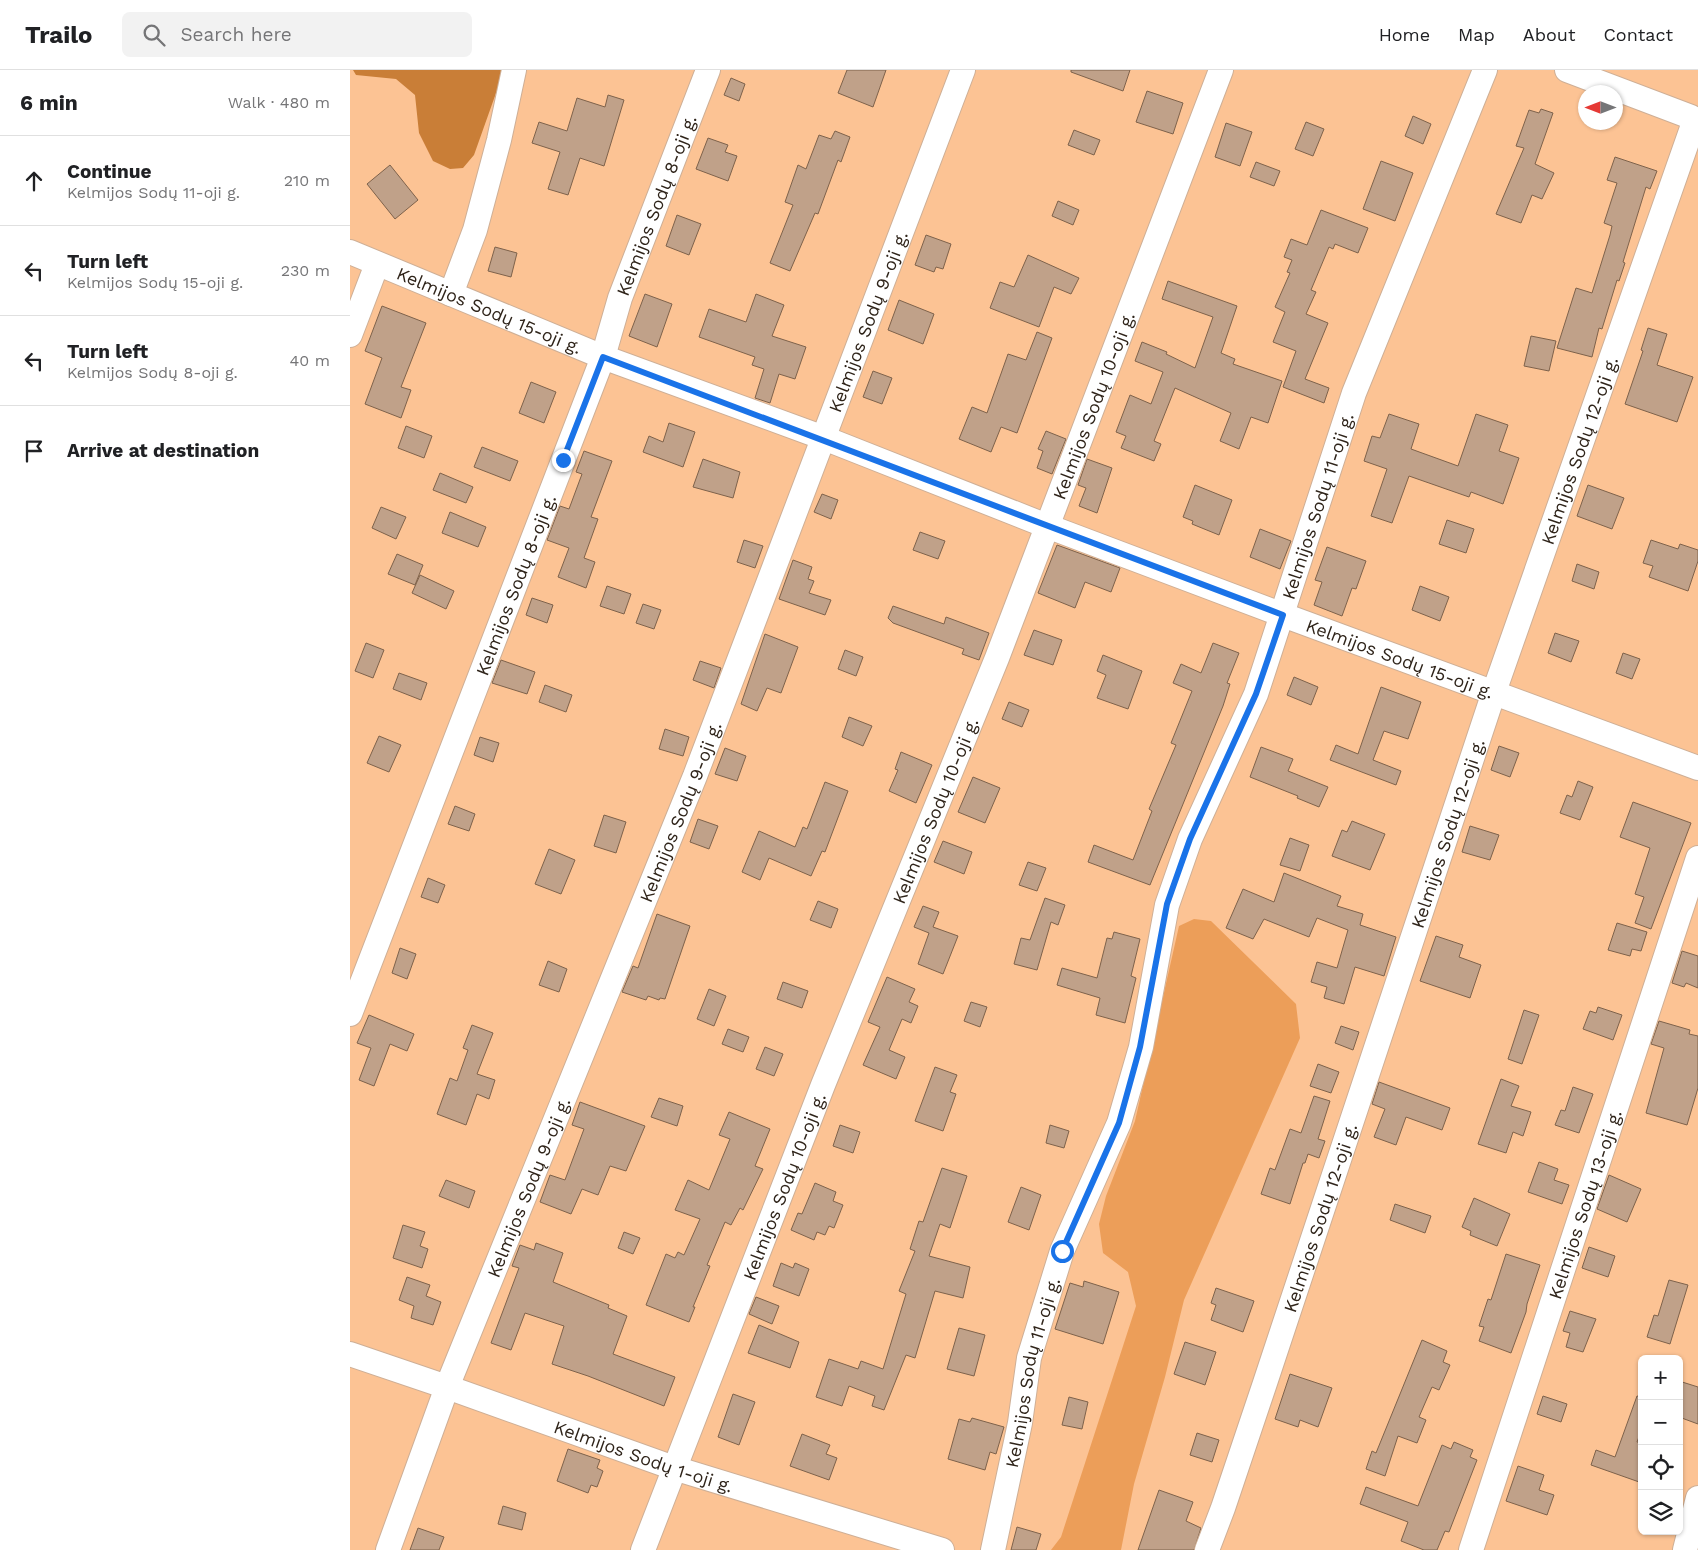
<!DOCTYPE html>
<html lang="en">
<head>
<meta charset="utf-8">
<style>
  :root { --surface:#fff; --page:#f2f2f2; --text:#202124; --muted:#757577; --line:#e0e0e0 }
  body { margin:0; font-family:"Work Sans",sans-serif; background:var(--page); color:var(--text) }
  .controls { position:absolute; right:15px; bottom:15px; display:grid; overflow:hidden; border-radius:8px; box-shadow:0 1px 4px #0004 }
  .controls button { width:45px; height:45px; display:grid; place-items:center; padding:0; border:0; border-bottom:1px solid var(--line); background:var(--surface); color:var(--text); font:25px sans-serif }
  .compass { position:absolute; left:1228px; top:15px; width:45px; height:45px; border-radius:50%; background:var(--surface); box-shadow:0 1px 4px #0004; rotate:270deg }
  .stop { position:absolute; width:15px; height:15px; margin:-11px; border:4px solid #1a73e8; border-radius:50%; background:#fff }
  .stop.end { background:#1a73e8; border-color:#fff; box-shadow:0 1px 5px #0008 }
  .list { margin:0; padding:0; list-style:none }
  h2 { display:flex; justify-content:space-between; align-items:center; height:65px; margin:0; padding:0 20px; font-size:21px }
  h2 small { font-size:16px; font-weight:400; color:var(--muted) }
  .list li { display:grid; grid-template-columns:32px 1fr auto; gap:15px; align-items:center; box-sizing:border-box; height:90px; padding:0 20px; border-top:1px solid var(--line) }
  .list b { display:block; font-size:19px; white-space:nowrap }
  .list p { margin:0; font-size:16px; white-space:nowrap; color:var(--muted) }
  .list em { font-size:16px; font-style:normal; color:var(--muted) }
  .icon { flex:none; width:28px; height:28px; fill:none; stroke:currentColor; stroke-width:2; stroke-linecap:round; stroke-linejoin:round }
  .map { position:relative; flex:none; width:1348px; height:1480px; overflow:hidden }
  header { display:flex; align-items:center; gap:30px; box-sizing:border-box; height:70px; padding:0 25px; background:var(--surface); border-bottom:1px solid var(--line) }
  header strong { font-size:24px }
  nav { display:flex; gap:28px; margin-inline-start:auto; font-size:18px }
  .search { width:350px; height:45px; background:var(--page); display:flex; align-items:center; gap:12px; box-sizing:border-box; padding:0 18px; border-radius:8px; color:var(--muted); font-size:19px }
  main { display:flex }
  aside { flex:1; background:var(--surface) }
  .map>svg:first-child { display:block }
</style>
</head>
<body>
<header>
<strong>Trailo</strong>
<div class="search"><svg class="icon" aria-label="search" viewBox="0 0 24 24"><circle cx="10" cy="10" r="6"/><path d="M15 15l6 6"/></svg>Search here</div>
<nav><a>Home</a><a>Map</a><a>About</a><a>Contact</a></nav>
</header>
<main>
<aside>
<h2>6 min<small>Walk · 480 m</small></h2>
<ul class="list">
<li><svg class="icon" aria-label="ahead" viewBox="0 0 24 24"><path d="M12 20V5M6 11l6-6 6 6"/></svg><div><b>Continue</b><p>Kelmijos Sodų 11-oji g.</p></div><em>210 m</em></li>
<li><svg class="icon" aria-label="left" viewBox="0 0 24 24"><path d="M17 20v-9H6M10 6l-5 5 5 5"/></svg><div><b>Turn left</b><p>Kelmijos Sodų 15-oji g.</p></div><em>230 m</em></li>
<li><svg class="icon" aria-label="left" viewBox="0 0 24 24"><path d="M17 20v-9H6M10 6l-5 5 5 5"/></svg><div><b>Turn left</b><p>Kelmijos Sodų 8-oji g.</p></div><em>40 m</em></li>
<li><svg class="icon" aria-label="arrive" viewBox="0 0 24 24"><path d="M6 21V4h12l-3 4 3 4H6"/></svg><div><b>Arrive at destination</b></div></li>
</ul>
</aside>
<div class="map">
<svg width="1348" height="1480" viewBox="0 0 1348 1480">
  <rect width="100%" height="100%" fill="#fbdbc1"/>
  <!-- green -->
  <path fill="#fcc394" fill-rule="evenodd" d="M0 0H1348V1480H0ZM1236 22H1266V52H1236ZM1292 1289H1329V1461H1292Z"/>
  <!-- forest -->
  <path fill="#ec9e59" d="M844 849 861 851 946 934 950 968 834 1230 815 1307 784 1414 771 1480H701L711 1467 786 1236 778 1202 753 1183 749 1154 756 1126 785 1051 829 856Z"/>
  <!-- water -->
  <path fill="#c97e37" d="M3 0H152L151 9 124 85 113 98 100 99 83 91 69 63 65 25 46 9 6 5Z"/>
  <!-- building -->
  <path fill="#c0a189" stroke="#7e624b" d="M497 0H536L523 37 488 23Z
    M721 0H780L773 21 721 2Z
    M381 8 395 14 389 31 374 25Z
    M797 21 833 33 823 64 786 52Z
    M258 25 274 30 254 96 230 88 218 125 198 119 210 82 182 73 189 52 217 61 227 28 255 37Z
    M1191 39 1203 43 1185 94 1204 103 1192 129 1182 125 1171 153 1146 144 1174 78 1166 76 1179 40 1189 43Z
    M1063 46 1081 54 1073 74 1055 66Z
    M956 52 974 59 963 86 945 79Z
    M876 53 902 62 890 96 865 87Z
    M724 60 750 70 744 85 718 75Z
    M485 61 500 67 491 92 488 90 468 144 465 143 440 201 420 193 443 135 435 132 448 95 456 99 469 65 481 69Z
    M358 68 378 75 375 82 387 86 378 111 346 99Z
    M1265 87 1307 101 1300 119 1296 117 1273 192 1275 193 1269 211 1267 210 1252 259 1249 258 1242 287 1207 278 1226 218 1242 223 1260 165 1262 156 1254 153 1267 113 1257 110Z
    M1031 91 1063 103 1045 151 1013 139Z
    M906 92 930 101 924 116 900 107Z
    M40 95 68 130 45 149 17 114Z
    M708 131 729 140 723 155 702 146Z
    M971 140 1018 158 1008 183 985 174 983 179 979 177 961 220 966 222 956 244 978 253 955 309 979 318 974 333 933 317 946 281 923 272 935 242 925 237 940 203 937 202 942 190 934 187 941 169 957 175Z
    M327 145 351 154 339 185 316 176Z
    M576 165 601 174 593 199 586 197 584 202 565 195Z
    M145 177 167 183 161 207 138 201Z
    M678 185 729 208 721 224 704 217 689 257 640 238 650 212 664 217Z
    M818 211 887 236 871 283 885 289 883 294 932 311 918 353 901 347 889 379 870 371 881 343 825 318 804 371 811 374 804 391 771 378 776 366 766 362 780 325 801 334 813 302 785 291 792 272 817 282 816 284 845 298 863 247 812 229Z
    M295 224 322 234 307 277 279 266Z
    M406 224 434 235 422 266 456 277 445 309 429 304 420 333 405 328 414 299 402 295 405 287 349 267 359 239 396 252Z
    M549 230 584 244 573 274 538 260Z
    M32 236 76 253 51 317 61 320 51 348 15 334 32 288 15 281Z
    M1298 258 1317 264 1307 295 1343 307 1327 352 1275 334 1293 281 1291 280Z
    M687 262 702 268 667 363 651 357 641 382 609 369 622 337 637 343 658 284 676 290Z
    M1181 266 1206 271 1199 301 1174 296Z
    M523 301 542 308 532 334 513 327Z
    M181 312 206 322 194 353 169 343Z
    M1039 344 1069 354 1061 379 1108 396 1126 344 1158 355 1149 381 1169 388 1153 434 1121 422 1119 427 1059 406 1042 453 1021 446 1037 399 1014 391 1022 366 1030 368Z
    M319 353 345 362 333 397 293 382 299 366 313 372Z
    M56 356 82 366 74 388 48 378Z
    M696 361 716 369 702 404 687 398 693 381 688 379Z
    M132 377 168 391 160 411 124 397Z
    M234 381 262 391 241 447 248 449 234 488 245 492 236 518 208 507 219 478 197 470 210 436 219 439 232 404 226 402Z
    M353 389 390 402 383 428 343 417Z
    M737 389 762 398 747 443 729 436 736 418 728 415Z
    M90 403 123 417 116 433 83 420Z
    M845 415 882 430 869 465 842 454 843 451 833 447Z
    M1238 415 1274 428 1262 459 1227 446Z
    M472 424 488 430 481 449 464 442Z
    M31 437 56 447 46 469 22 458Z
    M100 442 136 457 128 477 92 463Z
    M1097 450 1124 459 1116 483 1089 474Z
    M910 459 941 471 930 499 900 487Z
    M570 462 595 471 588 489 563 480Z
    M394 470 413 476 405 498 387 492Z
    M1301 470 1328 479 1330 474 1348 480V491L1338 521 1299 507 1303 496 1293 493Z
    M707 475 770 498 761 522 735 512 725 538 688 523Z
    M977 477 1016 491 1006 519 1002 518 992 546 964 535 972 512 965 510Z
    M47 484 73 495 65 515 38 504Z
    M443 490 462 497 458 509 464 511 459 523 481 530 475 545 429 529Z
    M1227 494 1249 502 1244 519 1222 511Z
    M70 505 104 521 96 539 62 523Z
    M257 516 281 524 274 544 250 536Z
    M1070 516 1099 527 1090 551 1062 540Z
    M182 528 203 535 197 553 176 545Z
    M293 534 311 540 304 559 286 553Z
    M543 536 594 554 596 547 639 563 629 590 612 584 614 579 543 553 538 548Z
    M684 560 712 570 703 595 674 585Z
    M1205 563 1229 571 1221 592 1198 583Z
    M415 564 448 577 431 623 417 618 407 641 391 634Z
    M16 573 34 580 23 608 5 601Z
    M863 573 889 583 877 613 880 614 873 636 800 815 738 792 744 775 783 790 802 741 799 739 826 675 821 673 842 621 823 613 831 594 851 603Z
    M495 580 513 587 506 606 488 599Z
    M1273 583 1290 589 1282 609 1266 603Z
    M753 585 792 601 778 639 747 628 756 605 747 601Z
    M151 590 185 602 177 624 142 613Z
    M350 591 371 598 364 618 343 610Z
    M49 603 77 613 71 630 43 619Z
    M944 607 968 617 961 635 937 625Z
    M195 615 222 625 216 642 189 632Z
    M1031 617 1071 632 1058 669 1034 661 1023 690 1051 701 1046 715 980 690 986 675 1008 684Z
    M659 632 679 640 672 657 652 649Z
    M499 647 522 656 513 676 492 667Z
    M315 659 339 667 333 686 309 679Z
    M29 666 51 675 39 702 17 693Z
    M130 667 149 673 143 692 124 685Z
    M1149 676 1169 683 1160 707 1141 700Z
    M911 677 943 689 938 701 978 717 969 737 947 728 948 726 900 707Z
    M375 678 396 686 387 711 365 704Z
    M551 682 582 695 566 733 539 721 548 700 545 699Z
    M623 707 650 718 635 753 608 742Z
    M1228 711 1243 717 1230 750 1210 743 1217 725 1222 727Z
    M475 712 498 721 475 782 472 781 461 806 419 788 410 810 392 802 409 761 445 777 453 757 457 759Z
    M1283 732 1341 753 1301 859 1285 853 1294 827 1285 824 1300 778 1270 767Z
    M105 736 125 744 119 761 98 754Z
    M254 745 276 752 266 783 244 776Z
    M348 749 368 756 359 779 340 772Z
    M1002 751 1035 764 1020 800 982 786 992 760 997 762Z
    M1120 756 1149 765 1140 790 1112 782Z
    M940 768 959 775 950 801 930 795Z
    M593 771 622 782 614 804 584 792Z
    M199 779 225 790 211 824 185 814Z
    M678 792 696 798 687 821 669 815Z
    M934 803 991 826 987 836 1013 844 1010 855 1046 867 1034 906 1005 897 994 934 974 928 977 917 961 912 967 892 987 898 998 860 967 848 959 867 914 849 903 869 876 858 893 819 924 832Z
    M78 808 95 815 88 833 71 827Z
    M695 828 715 835 708 855 701 852 687 900 664 894 671 868 680 870Z
    M468 831 488 839 481 858 460 850Z
    M573 836 589 842 583 857 608 866 593 904 568 894 579 863 564 857Z
    M307 844 340 856 315 929 310 928 309 930 298 926 296 930 272 922 283 896 288 898Z
    M1267 853 1297 862 1291 881 1282 879 1280 886 1258 880Z
    M764 862 790 869 781 906 786 908 775 953 746 945 750 928 707 915 712 898 747 908 757 868 762 869Z
    M1086 866 1113 875 1109 887 1131 895 1120 928 1070 911Z
    M50 878 66 884 57 909 42 903Z
    M1332 881 1348 886V918L1336 913 1334 917 1322 913Z
    M198 891 217 899 209 922 189 915Z
    M537 907 565 919 559 932 568 936 561 953 552 949 539 980 555 987 546 1009 513 995 530 957 518 952Z
    M433 912 458 921 452 938 427 929Z
    M359 919 376 926 364 956 347 949Z
    M621 932 637 937 630 957 614 951Z
    M1248 937 1272 945 1263 970 1233 959 1240 941 1246 943Z
    M1174 940 1189 945 1172 994 1158 989Z
    M19 945 64 964 57 981 40 974 24 1016 9 1010 21 978 7 973Z
    M1309 951 1340 960 1339 964 1348 966V1018L1337 1055 1296 1043 1314 978 1301 974Z
    M122 955 143 963 127 1004 145 1010 139 1029 127 1024 116 1055 87 1044 100 1008 107 1011 118 980 113 978Z
    M991 956 1009 962 1003 980 985 973Z
    M378 959 399 967 393 982 372 974Z
    M415 977 433 984 424 1006 406 999Z
    M968 994 989 1002 981 1023 960 1016Z
    M585 997 607 1005 600 1022 606 1024 593 1061 565 1051Z
    M1151 1009 1169 1016 1161 1036 1181 1042 1173 1066 1163 1062 1156 1083 1128 1074Z
    M1029 1012 1100 1038 1092 1060 1056 1047 1046 1075 1024 1067 1035 1039 1022 1034Z
    M1223 1017 1243 1024 1229 1063 1205 1055 1211 1040 1215 1041Z
    M964 1026 980 1031 968 1069 975 1071 969 1088 958 1084 955 1093H953L940 1134 911 1124 920 1098 925 1100 940 1059 951 1063Z
    M309 1028 333 1036 327 1056 301 1047Z
    M230 1032 295 1056 276 1101 260 1096 248 1125 232 1119 221 1144 190 1132 200 1105 215 1110 234 1059 222 1055Z
    M379 1042 420 1059 405 1096 413 1099 393 1140 390 1138 381 1155 375 1152 357 1195 360 1196 343 1237H345L339 1252 296 1235 316 1184 325 1188 328 1182 334 1185 350 1149 325 1140 338 1110 359 1120 380 1069 369 1065Z
    M490 1055 510 1062 503 1083 483 1076Z
    M700 1055 719 1061 714 1078 696 1073Z
    M1189 1092 1208 1099 1204 1110 1219 1115 1212 1134 1178 1122Z
    M592 1098 617 1106 600 1158 590 1154 579 1186 620 1197 613 1228 585 1221 565 1288 556 1285 534 1340 522 1336 525 1326 499 1316 492 1336 466 1327 479 1289 508 1299 511 1291 533 1299 556 1224 549 1221 565 1181 560 1179 569 1151 573 1152Z
    M1259 1105 1291 1119 1277 1152 1247 1139Z
    M96 1110 125 1121 119 1138 89 1126Z
    M465 1113 486 1122 483 1131 493 1135 484 1158 479 1156 475 1165 467 1162 464 1170 441 1160 448 1143 452 1144Z
    M671 1117 691 1125 679 1160 658 1152Z
    M1124 1128 1160 1144 1147 1176 1120 1165 1121 1161 1112 1157Z
    M1045 1134 1081 1146 1075 1163 1040 1150Z
    M53 1155 75 1162 70 1176 78 1179 72 1198 43 1188Z
    M274 1162 290 1168 283 1184 268 1178Z
    M186 1173 213 1183 203 1212 259 1235 258 1238 277 1246 263 1284 325 1307 314 1336 238 1306 202 1294 214 1256 175 1243 161 1280 141 1273 169 1198 162 1196 170 1175 184 1180Z
    M1239 1177 1265 1186 1258 1207 1232 1198Z
    M1156 1184 1190 1195 1177 1234 1176 1242 1161 1283 1129 1271 1134 1257 1129 1256 1138 1229 1141 1230Z
    M431 1193 443 1198 445 1193 459 1199 449 1226 423 1216Z
    M57 1207 80 1215 76 1226 91 1232 83 1255 61 1248 64 1236 49 1230Z
    M1319 1210 1338 1215 1320 1274 1297 1267 1304 1245 1308 1246Z
    M734 1211 769 1222 753 1274 705 1259 720 1213 733 1217Z
    M866 1218 904 1231 893 1262 861 1250 866 1235 861 1233Z
    M406 1227 429 1236 422 1254 399 1244Z
    M1220 1241 1246 1249 1233 1282 1216 1277 1220 1263 1213 1261Z
    M409 1255 449 1272 440 1298 398 1283Z
    M609 1258 635 1265 624 1306 597 1299Z
    M1072 1270 1097 1281 1093 1292 1100 1295 1089 1320 1082 1317 1069 1347 1076 1350 1067 1373 1048 1366 1035 1406 1016 1399 1022 1381 1026 1383Z
    M835 1272 866 1282 855 1315 824 1304Z
    M940 1304 982 1318 968 1357 950 1350 948 1357 925 1349Z
    M1329 1311 1348 1317V1354L1329 1347Z
    M383 1324 405 1332 389 1375 368 1367Z
    M1193 1326 1217 1334 1211 1352 1187 1344Z
    M1287 1326 1292 1327V1359L1287 1372 1292 1373V1413L1241 1395 1246 1380 1265 1387Z
    M719 1327 738 1332 732 1359 712 1355Z
    M622 1348 654 1357 646 1384 640 1382 635 1400 598 1389 609 1349 620 1352Z
    M847 1363 869 1370 862 1392 840 1385Z
    M452 1364 480 1375 476 1384 487 1388 479 1410 440 1396Z
    M1104 1372 1123 1380 1120 1387 1127 1390 1099 1462 1095 1461 1087 1480H1074L1051 1471 1058 1452 1010 1434 1016 1417 1068 1436 1092 1375 1101 1379Z
    M218 1379 250 1390 247 1398 253 1401 247 1417 241 1415 238 1423 207 1411Z
    M1168 1396 1194 1405 1189 1420 1204 1425 1197 1445 1156 1431Z
    M809 1420 843 1432 836 1451 851 1458 844 1480H788Z
    M153 1436 176 1443 172 1460 148 1454Z
    M667 1457 691 1464 686 1480H661Z
    M68 1458 94 1467 89 1480H60Z"/>
  <g fill="none" stroke-linecap="round" stroke-linejoin="round">
    <defs>
      <g id="minor">
        <path id="s1" d="M0 182 253 287 474 368 697 456 933 545 1348 698"/>
        <path d="M101 224 125 160 149 70 164 0"/>
        <path d="M0 265 27 194"/>
        <path id="s2" d="M0 944 253 287 270 228 358 0"/>
        <path id="s3" d="M0 1284 97 1317 324 1398 592 1480"/>
        <path id="s4" d="M38 1480 97 1317 345 706 613 0"/>
        <path id="s5" d="M293 1480 473 1015 647 588 871 0"/>
        <path id="s6" d="M643 1480 670 1353 679 1288 712 1181 769 1053 791 977 817 835 840 769 906 624 1004 323 1135 0"/>
        <path id="s7" d="M857 1480 873 1438 915 1313 1144 622 1342 58 1341 47 1217 0"/>
        <path id="s8" d="M1121 1480 1348 788"/>
        <path d="M1335 1480 1348 1428"/>
      </g>
    </defs>
    <!-- minor casing -->
    <use href="#minor" stroke="#ceaf96" stroke-width="26"/>
    <!-- minor -->
    <use href="#minor" stroke="#fff" stroke-width="24"/>
  </g>
  <g fill="none" stroke-linecap="round" stroke-linejoin="round">
    <!-- route -->
    <path stroke="#1a73e8" stroke-width="6" d="M213 390 253 287C480 371 706 459 933 545L906 624 840 769 817 834 790 977 769 1053 712 1181"/>
  </g>
  <g text-anchor="middle" dominant-baseline="central" stroke-width="5" stroke-linejoin="round" paint-order="stroke">
    <!-- street labels -->
    <g font-size="18" fill="#2f241a" stroke="#fff">
      <text stroke="none"><textPath href="#s2" startOffset="865">Kelmijos Sodų 8-oji g.</textPath></text>
      <text stroke="none"><textPath href="#s1" startOffset="151">Kelmijos Sodų 15-oji g.</textPath></text>
      <text stroke="none"><textPath href="#s4" startOffset="1319">Kelmijos Sodų 9-oji g.</textPath></text>
      <text stroke="none"><textPath href="#s5" startOffset="1230">Kelmijos Sodų 10-oji g.</textPath></text>
      <text stroke="none"><textPath href="#s7" startOffset="1161">Kelmijos Sodų 12-oji g.</textPath></text>
      <text stroke="none"><textPath href="#s6" startOffset="1098">Kelmijos Sodų 11-oji g.</textPath></text>
      <text stroke="none"><textPath href="#s2" startOffset="460">Kelmijos Sodų 8-oji g.</textPath></text>
      <text stroke="none"><textPath href="#s1" startOffset="1126">Kelmijos Sodų 15-oji g.</textPath></text>
      <text stroke="none"><textPath href="#s5" startOffset="795">Kelmijos Sodų 10-oji g.</textPath></text>
      <text stroke="none"><textPath href="#s4" startOffset="794">Kelmijos Sodų 9-oji g.</textPath></text>
      <text stroke="none"><textPath href="#s7" startOffset="756">Kelmijos Sodų 12-oji g.</textPath></text>
      <text stroke="none"><textPath href="#s4" startOffset="389">Kelmijos Sodų 9-oji g.</textPath></text>
      <text stroke="none"><textPath href="#s5" startOffset="390">Kelmijos Sodų 10-oji g.</textPath></text>
      <text stroke="none"><textPath href="#s8" startOffset="364">Kelmijos Sodų 13-oji g.</textPath></text>
      <text stroke="none"><textPath href="#s7" startOffset="351">Kelmijos Sodų 12-oji g.</textPath></text>
      <text stroke="none"><textPath href="#s6" startOffset="182">Kelmijos Sodų 11-oji g.</textPath></text>
      <text stroke="none"><textPath href="#s3" startOffset="311">Kelmijos Sodų 1-oji g.</textPath></text>
    </g>
  </g>
</svg>
<div class="controls">
<button>+</button>
<button>−</button>
<button><svg class="icon" aria-label="locate" viewBox="0 0 24 24"><circle cx="12" cy="12" r="6"/><path d="M12 2v4M12 18v4M2 12h4M18 12h4"/></svg></button>
<button><svg class="icon" aria-label="layers" viewBox="0 0 24 24"><path d="M12 4l9 5-9 5-9-5zM3 14l9 5 9-5"/></svg></button>
</div>
<svg class="compass" viewBox="-18 -18 36 36"><path d="M0-13l5 13h-10z" fill="#e53935"/><path d="M0 13l5-13h-10z" fill="#757577"/></svg>
<div class="stop" style="left:712px;top:1181px"></div>
<div class="stop end" style="left:213px;top:390px"></div>
</div>
</main>
</body>
</html>
